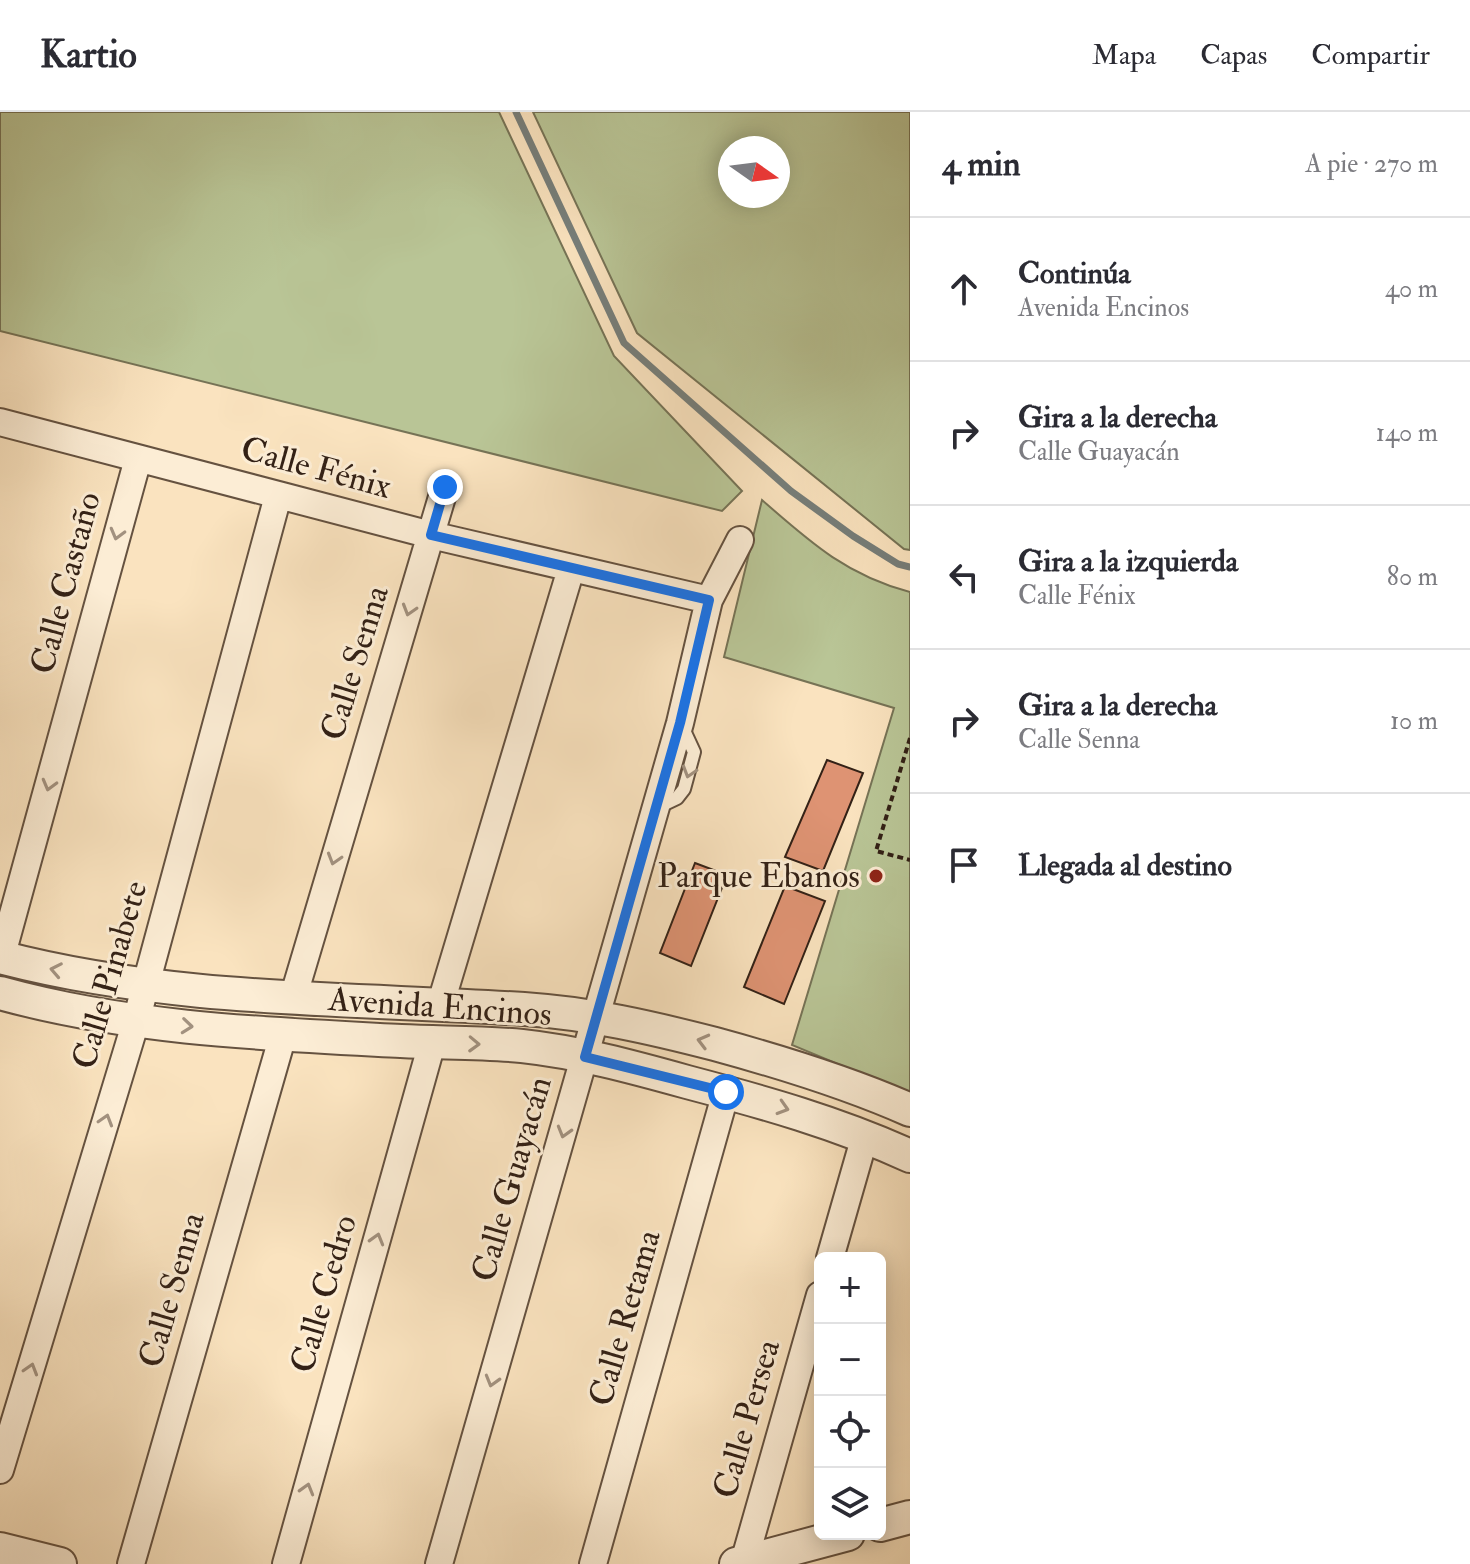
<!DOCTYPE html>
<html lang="es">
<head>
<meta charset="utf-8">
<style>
  :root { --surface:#fff; --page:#f7f7f7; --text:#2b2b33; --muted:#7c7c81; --line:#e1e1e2 }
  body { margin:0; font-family:"IM FELL Double Pica",serif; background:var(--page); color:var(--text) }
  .controls { position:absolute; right:24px; bottom:24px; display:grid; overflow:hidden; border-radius:12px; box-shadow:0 4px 20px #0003 }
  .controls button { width:72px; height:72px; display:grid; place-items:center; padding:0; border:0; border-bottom:2px solid var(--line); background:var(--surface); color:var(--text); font:40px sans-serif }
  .compass { position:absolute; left:718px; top:24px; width:72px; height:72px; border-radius:50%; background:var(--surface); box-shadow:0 4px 20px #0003; rotate:104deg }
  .stop { position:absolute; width:24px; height:24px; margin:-18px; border:6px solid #1a73e8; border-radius:50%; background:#fff }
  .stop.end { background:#1a73e8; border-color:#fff; box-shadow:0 2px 8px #0008 }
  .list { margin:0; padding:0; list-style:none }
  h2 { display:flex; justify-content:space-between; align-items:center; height:104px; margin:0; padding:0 32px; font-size:34px }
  h2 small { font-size:26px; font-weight:400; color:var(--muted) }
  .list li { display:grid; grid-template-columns:52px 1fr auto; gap:24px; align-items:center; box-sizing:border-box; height:144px; padding:0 32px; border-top:2px solid var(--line) }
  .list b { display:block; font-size:30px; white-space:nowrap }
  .list p { margin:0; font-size:26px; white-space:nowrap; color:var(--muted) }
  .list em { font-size:26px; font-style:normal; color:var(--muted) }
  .icon { flex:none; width:44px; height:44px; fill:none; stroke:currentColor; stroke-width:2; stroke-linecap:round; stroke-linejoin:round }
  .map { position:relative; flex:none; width:910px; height:1452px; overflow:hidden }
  header { display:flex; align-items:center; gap:48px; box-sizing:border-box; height:112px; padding:0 40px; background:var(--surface); border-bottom:2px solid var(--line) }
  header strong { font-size:38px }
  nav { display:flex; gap:44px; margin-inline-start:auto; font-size:28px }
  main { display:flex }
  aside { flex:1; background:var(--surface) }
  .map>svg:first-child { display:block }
</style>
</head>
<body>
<header>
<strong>Kartio</strong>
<nav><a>Mapa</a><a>Capas</a><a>Compartir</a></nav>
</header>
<main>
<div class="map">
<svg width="910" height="1452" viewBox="0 0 910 1452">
  <rect width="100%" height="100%" fill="#fae3bf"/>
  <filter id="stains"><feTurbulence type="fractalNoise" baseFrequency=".0025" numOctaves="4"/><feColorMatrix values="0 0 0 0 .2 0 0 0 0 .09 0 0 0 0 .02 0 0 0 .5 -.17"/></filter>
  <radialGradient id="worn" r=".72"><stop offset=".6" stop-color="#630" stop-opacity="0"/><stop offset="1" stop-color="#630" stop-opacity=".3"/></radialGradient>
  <!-- green -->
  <path fill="#b9c596" stroke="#767356" stroke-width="2" fill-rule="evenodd" d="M0 0H499L614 244 742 379 722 399 0 219Z
    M533 0H910V438L904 437 637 221ZM778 36V84H730V36Z
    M762 388C810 430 846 463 910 480V982L792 933 894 596 724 545Z"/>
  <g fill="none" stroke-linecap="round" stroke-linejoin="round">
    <!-- stream -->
    <path stroke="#767e7a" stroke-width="7" d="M516 0 624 231 791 379 853 424 898 452 910 455"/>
  </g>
  <!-- building -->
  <path fill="#de9373" stroke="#332116" stroke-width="2" d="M827 648 863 661 823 759 785 745Z
    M695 751 727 763 691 854 660 841Z
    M785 774 825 789 784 892 744 875Z"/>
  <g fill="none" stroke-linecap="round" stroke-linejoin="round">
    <defs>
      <path id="service" d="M656 696 677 686 684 677 694 640 682 614"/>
      <path id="minor" d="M0 310 431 423 709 488
        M1 846 138 347
        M293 886 445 375
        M440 894 571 457
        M830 1146 865 1024
        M0 1358 136 909 278 384
        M744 1450 820 1183
        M131 1452 283 923
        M286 1452 432 931
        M439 1452 680 611 709 488 740 428
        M593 1452 726 980"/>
      <path id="tertiary" d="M0 845C171 890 349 886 524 897 588 901 653 916 715 932 781 950 847 970 910 998
        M0 881C130 917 267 922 401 929 441 931 482 930 522 934 578 940 633 955 687 970 763 990 838 1011 910 1044
        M880 1413 910 1405
        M0 1437 60 1452
        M736 1452 848 1422"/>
    </defs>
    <!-- service casing -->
    <use href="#service" stroke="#655240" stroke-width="16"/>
    <!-- minor casing -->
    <use href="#minor" stroke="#655240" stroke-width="30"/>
    <!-- tertiary casing -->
    <use href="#tertiary" stroke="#655240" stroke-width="36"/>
    <!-- path -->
    <path stroke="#332116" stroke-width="4" stroke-dasharray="6 4" stroke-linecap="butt" d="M910 626 876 739 910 748"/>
    <!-- service -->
    <use href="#service" stroke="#fcedd5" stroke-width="12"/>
    <!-- minor -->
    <use href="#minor" stroke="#fcedd5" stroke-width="26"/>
    <!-- tertiary -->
    <use href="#tertiary" stroke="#fcedd5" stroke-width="32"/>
  </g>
  <!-- one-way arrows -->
  <defs><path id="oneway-chevron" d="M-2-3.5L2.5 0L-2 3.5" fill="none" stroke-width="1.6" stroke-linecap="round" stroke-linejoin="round" transform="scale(2)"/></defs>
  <g stroke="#a2917f">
    <use href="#oneway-chevron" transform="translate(117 422) rotate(105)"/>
    <use href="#oneway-chevron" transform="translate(409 498) rotate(107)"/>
    <use href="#oneway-chevron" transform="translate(689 660) rotate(107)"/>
    <use href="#oneway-chevron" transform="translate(49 673) rotate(105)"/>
    <use href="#oneway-chevron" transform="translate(334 747) rotate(107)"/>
    <use href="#oneway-chevron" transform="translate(56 858) rotate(-169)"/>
    <use href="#oneway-chevron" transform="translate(187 914) rotate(6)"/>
    <use href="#oneway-chevron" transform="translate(703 929) rotate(-165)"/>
    <use href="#oneway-chevron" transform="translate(474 932) rotate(2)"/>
    <use href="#oneway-chevron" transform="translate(783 996) rotate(17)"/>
    <use href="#oneway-chevron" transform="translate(106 1008) rotate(-73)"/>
    <use href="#oneway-chevron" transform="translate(564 1020) rotate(106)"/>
    <use href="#oneway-chevron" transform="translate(377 1127) rotate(-74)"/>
    <use href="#oneway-chevron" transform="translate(31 1257) rotate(-73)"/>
    <use href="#oneway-chevron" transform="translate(492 1269) rotate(106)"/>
    <use href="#oneway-chevron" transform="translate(307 1377) rotate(-74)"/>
  </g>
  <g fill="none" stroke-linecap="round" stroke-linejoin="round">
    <!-- route -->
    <path stroke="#1a73e8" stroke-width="10" d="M445 375 431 423 709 488 680 611 585 945 726 980"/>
  </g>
  <!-- markers -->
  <circle fill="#8f2418" stroke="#fcedd5" stroke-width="3" cx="876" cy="764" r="8"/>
  <g text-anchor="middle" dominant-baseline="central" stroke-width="6" stroke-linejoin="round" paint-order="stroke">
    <!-- street labels -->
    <g font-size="34" fill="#332116" stroke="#fcedd5">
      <text transform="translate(316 356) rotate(15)">Calle Fénix</text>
      <text transform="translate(66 471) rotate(-75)">Calle Castaño</text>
      <text transform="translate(355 551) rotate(-73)">Calle Senna</text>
      <text transform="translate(110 863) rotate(-74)">Calle Pinabete</text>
      <text transform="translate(440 895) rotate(4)">Avenida Encinos</text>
      <text transform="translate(512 1067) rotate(-74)">Calle Guayacán</text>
      <text transform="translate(172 1178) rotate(-74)">Calle Senna</text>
      <text transform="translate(324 1182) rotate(-74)">Calle Cedro</text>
      <text transform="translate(625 1206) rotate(-74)">Calle Retama</text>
      <text transform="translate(747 1307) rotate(-74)">Calle Persea</text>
    </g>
    <!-- poi labels -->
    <g font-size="34" fill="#332116" stroke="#fcedd5" text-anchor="end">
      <text x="860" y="764">Parque Ebanos</text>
    </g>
  </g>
  <rect width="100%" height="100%" filter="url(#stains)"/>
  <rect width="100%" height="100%" fill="url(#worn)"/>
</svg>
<div class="controls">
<button>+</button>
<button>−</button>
<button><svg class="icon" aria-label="locate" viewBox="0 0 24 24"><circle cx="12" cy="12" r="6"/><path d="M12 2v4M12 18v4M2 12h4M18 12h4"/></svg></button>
<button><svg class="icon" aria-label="layers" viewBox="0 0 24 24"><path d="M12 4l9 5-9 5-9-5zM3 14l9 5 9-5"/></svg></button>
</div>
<svg class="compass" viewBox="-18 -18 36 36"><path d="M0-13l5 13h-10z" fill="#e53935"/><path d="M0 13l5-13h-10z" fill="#7c7c81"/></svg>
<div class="stop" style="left:726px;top:980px"></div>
<div class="stop end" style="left:445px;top:375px"></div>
</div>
<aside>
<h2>4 min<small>A pie · 270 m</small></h2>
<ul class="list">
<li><svg class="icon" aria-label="ahead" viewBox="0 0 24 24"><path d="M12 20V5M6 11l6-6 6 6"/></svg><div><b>Continúa</b><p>Avenida Encinos</p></div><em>40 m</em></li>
<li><svg class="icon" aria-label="right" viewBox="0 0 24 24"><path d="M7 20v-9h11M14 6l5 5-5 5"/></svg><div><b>Gira a la derecha</b><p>Calle Guayacán</p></div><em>140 m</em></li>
<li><svg class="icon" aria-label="left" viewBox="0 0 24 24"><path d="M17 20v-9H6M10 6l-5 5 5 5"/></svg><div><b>Gira a la izquierda</b><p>Calle Fénix</p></div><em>80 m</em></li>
<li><svg class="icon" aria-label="right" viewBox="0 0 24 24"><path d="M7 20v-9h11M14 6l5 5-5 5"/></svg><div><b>Gira a la derecha</b><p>Calle Senna</p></div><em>10 m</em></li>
<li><svg class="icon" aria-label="arrive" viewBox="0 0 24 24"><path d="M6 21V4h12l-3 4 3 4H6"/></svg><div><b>Llegada al destino</b></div></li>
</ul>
</aside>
</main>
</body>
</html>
